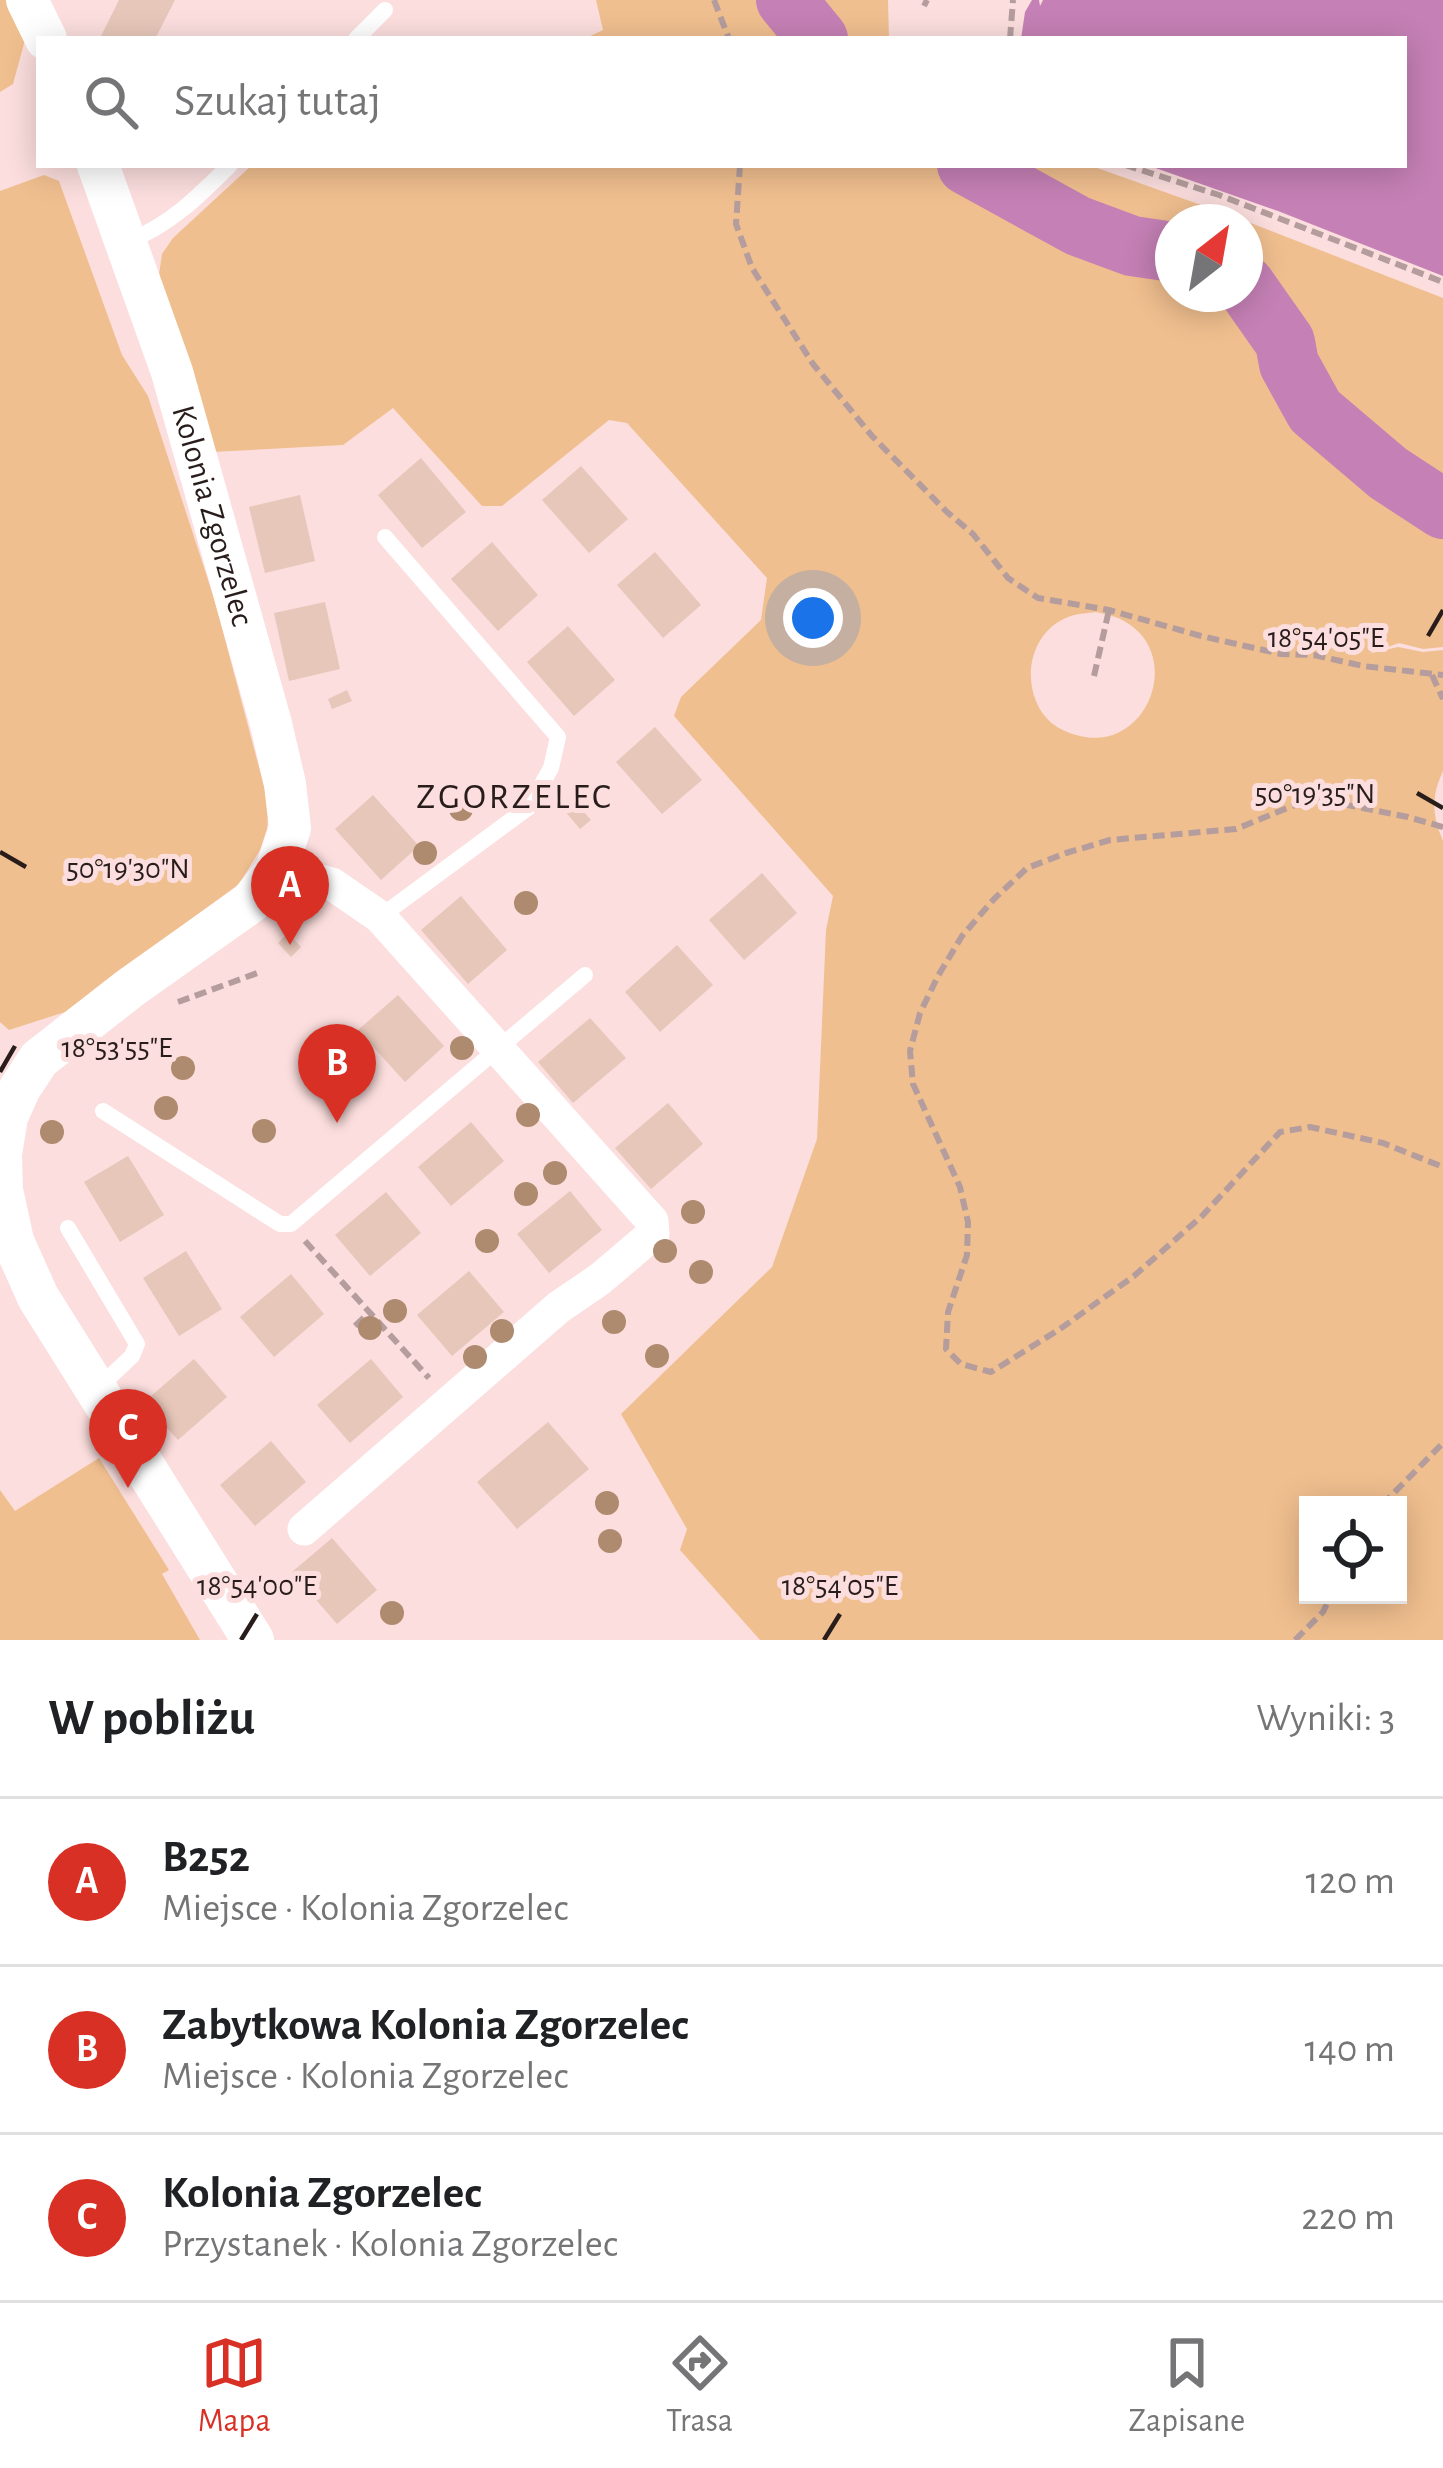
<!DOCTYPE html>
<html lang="pl">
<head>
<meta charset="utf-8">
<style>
  :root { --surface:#fff; --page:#f6f6f6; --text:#202124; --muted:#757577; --line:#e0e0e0; --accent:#d93025 }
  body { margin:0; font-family:"Alegreya Sans",sans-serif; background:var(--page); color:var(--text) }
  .controls { position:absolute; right:36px; bottom:36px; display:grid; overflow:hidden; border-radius:0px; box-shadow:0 6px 30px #0003 }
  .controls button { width:108px; height:108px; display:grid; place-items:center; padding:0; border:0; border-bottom:3px solid var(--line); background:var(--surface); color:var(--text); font:60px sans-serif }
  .compass { position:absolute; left:1155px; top:204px; width:108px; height:108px; border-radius:50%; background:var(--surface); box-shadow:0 6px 30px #0003; rotate:31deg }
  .you { position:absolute; left:813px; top:618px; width:42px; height:42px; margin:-30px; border:9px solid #fff; border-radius:50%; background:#1a73e8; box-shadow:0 0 0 18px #1a73e833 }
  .badge { display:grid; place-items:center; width:78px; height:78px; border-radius:50%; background:var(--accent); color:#fff; font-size:39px; font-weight:700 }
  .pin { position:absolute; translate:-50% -99px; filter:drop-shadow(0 3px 6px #0008) }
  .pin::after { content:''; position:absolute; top:63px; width:42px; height:36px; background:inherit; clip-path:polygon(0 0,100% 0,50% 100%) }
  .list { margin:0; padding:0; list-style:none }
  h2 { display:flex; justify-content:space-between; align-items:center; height:156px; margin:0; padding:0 48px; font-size:51px }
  h2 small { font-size:39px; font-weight:400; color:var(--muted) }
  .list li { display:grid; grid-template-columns:78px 1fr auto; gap:36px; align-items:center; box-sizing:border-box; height:168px; padding:0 48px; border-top:3px solid var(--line) }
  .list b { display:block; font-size:45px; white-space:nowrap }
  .list p { margin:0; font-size:39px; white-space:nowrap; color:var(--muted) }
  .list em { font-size:39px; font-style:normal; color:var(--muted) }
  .icon { flex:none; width:66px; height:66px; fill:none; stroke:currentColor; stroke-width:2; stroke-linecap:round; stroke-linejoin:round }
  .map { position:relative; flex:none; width:1443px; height:1640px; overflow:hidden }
  .search { position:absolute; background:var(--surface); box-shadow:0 6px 30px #0003; left:36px; right:36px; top:36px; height:132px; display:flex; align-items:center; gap:30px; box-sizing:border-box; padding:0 42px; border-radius:0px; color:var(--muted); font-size:45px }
  .sheet { height:660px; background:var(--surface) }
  nav { display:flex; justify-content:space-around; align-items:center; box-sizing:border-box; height:168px; border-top:3px solid var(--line); background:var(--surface); font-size:33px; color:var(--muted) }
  nav a { display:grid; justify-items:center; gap:6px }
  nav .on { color:var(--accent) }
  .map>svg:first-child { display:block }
</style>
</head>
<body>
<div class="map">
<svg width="1443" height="1640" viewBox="0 0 1443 1640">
  <rect width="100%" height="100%" fill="#fbdedd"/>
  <!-- green -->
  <path fill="#f0bf8f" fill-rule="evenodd" d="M0 0H7L25 40 13 84 0 92Z
    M596 0H888L889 39H584L603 30Z
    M252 165H1089L1243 220 1443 298V647L1423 649 1399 643 1368 654 1398 647 1423 652 1443 650V771C1431 797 1432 815 1443 841V1640H760L680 1550 687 1529 621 1414 772 1267 817 1139 826 930 833 896 674 716 681 697 761 620 767 578 627 423 609 420 502 506H482L393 408 343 445 212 452 159 275 162 254 173 238ZM1173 222H1245V294H1173ZM1096 612C1104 614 1115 616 1122 620 1187 653 1147 756 1076 735 1057 730 1043 719 1036 701 1023 669 1035 630 1068 617 1076 614 1087 613 1096 612ZM1308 1505H1398V1595H1308Z
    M44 175 59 181 122 355 148 396 214 598 269 805 267 829 260 850 239 884 65 1012 9 1030 0 1022V191Z
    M99 1458 169 1570 162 1574 200 1640H0V1490L15 1511Z"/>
  <!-- water -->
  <path fill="#c580b5" d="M1032 0H1039L1040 6 1043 0H1443V276L1278 211 1147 165H1404V39H1021L1025 12Z"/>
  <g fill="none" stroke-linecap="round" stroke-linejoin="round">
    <!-- river -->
    <path stroke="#c580b5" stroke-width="60" d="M786 0 818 39
      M967 165 1078 226 1132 246 1173 252
      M1245 285 1285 342 1289 364 1315 411 1388 473 1443 509"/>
  </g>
  <!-- building -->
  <path fill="#e7c7ba" d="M119 0H175L155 39H106L101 36Z
    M421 458 466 512 422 548 378 495Z
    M581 466 628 519 589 553 542 500Z
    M300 495 315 561 265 573 249 507Z
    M492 542 538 595 498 631 451 579Z
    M655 552 701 605 663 638 617 585Z
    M325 602 340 669 289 681 274 613Z
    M568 626 615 680 574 716 527 662Z
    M347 690 352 701 332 709 328 699Z
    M655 727 702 780 662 814 616 762Z
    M373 795 419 846 381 880 335 829Z
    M574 801 591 820 580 829 564 810Z
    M762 873 797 913 744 960 709 920Z
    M461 896 507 950 468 984 421 930Z
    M288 933 301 947 291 957 278 943Z
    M677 945 713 985 660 1032 625 992Z
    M398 995 444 1046 405 1082 358 1030Z
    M590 1018 626 1058 573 1103 538 1062Z
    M668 1103 703 1144 651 1189 615 1148Z
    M471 1122 504 1161 451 1206 418 1167Z
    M128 1156 164 1215 120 1242 84 1182Z
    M570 1191 602 1230 549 1273 517 1234Z
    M386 1192 421 1233 370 1276 335 1235Z
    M186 1251 222 1309 179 1336 143 1278Z
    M469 1271 504 1312 452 1356 417 1315Z
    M291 1274 324 1314 274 1357 240 1317Z
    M194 1359 227 1397 178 1440 144 1402Z
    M371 1359 403 1397 350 1443 317 1405Z
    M548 1422 589 1469 517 1529 477 1482Z
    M271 1441 306 1482 255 1526 220 1485Z
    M332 1538 377 1590 337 1624 292 1572Z"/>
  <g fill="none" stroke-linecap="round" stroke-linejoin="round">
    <!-- path -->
    <path stroke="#b49d9c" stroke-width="6" stroke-dasharray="12 6" stroke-linecap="butt" d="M714 0 729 39
      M924 6 927 0
      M1010 39 1013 0
      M740 165 736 224 752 268 785 320 813 364 872 436 947 512 973 534 1008 578 1038 598 1109 610 1201 636 1281 654 1314 655 1363 666 1443 675
      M1125 165 1219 195 1443 282
      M1432 675 1443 699
      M1094 676 1109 610
      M1443 827 1408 817 1312 798 1236 829 1110 840 1066 853 1027 868 994 899 962 936 938 976 920 1013 910 1051 913 1084 960 1187 968 1222 967 1255 948 1312 946 1349 961 1364 991 1372 1060 1329 1134 1276 1202 1216 1280 1132 1310 1127 1383 1143 1443 1167
      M178 1002 260 972
      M305 1241 429 1378
      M355 1326 370 1312
      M1382 1505 1443 1443
      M1295 1640 1323 1612 1331 1595"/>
    <!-- service -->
    <path stroke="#fff" stroke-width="16" d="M356 39 385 10
      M127 242C170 225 198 197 230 165
      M380 917 529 807 551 768 558 737 385 537
      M103 1111 280 1224H291L585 975
      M68 1228 137 1344 132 1356 96 1390"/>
    <!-- minor -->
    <path stroke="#fff" stroke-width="33" d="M276 870 332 884 380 917 652 1221 653 1234 600 1279 559 1307 304 1529"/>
    <!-- tertiary -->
    <g stroke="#fff" stroke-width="42">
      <path d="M27 0 46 39"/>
      <path id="s1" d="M98 165 172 372 271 724 285 784 290 828 276 870 251 902 130 988 39 1059 20 1088 7 1117 1 1154 2 1190 13 1241 38 1297 253 1640"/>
    </g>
  </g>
  <!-- trees -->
  <g fill="#ae8a6f">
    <circle cx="461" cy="809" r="12"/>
    <circle cx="425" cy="853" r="12"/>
    <circle cx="526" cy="903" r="12"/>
    <circle cx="462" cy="1048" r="12"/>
    <circle cx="183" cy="1068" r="12"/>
    <circle cx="166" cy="1108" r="12"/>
    <circle cx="528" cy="1115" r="12"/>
    <circle cx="264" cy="1131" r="12"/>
    <circle cx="52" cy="1132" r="12"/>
    <circle cx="555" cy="1173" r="12"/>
    <circle cx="526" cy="1194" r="12"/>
    <circle cx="693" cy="1212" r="12"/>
    <circle cx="487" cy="1241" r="12"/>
    <circle cx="665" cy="1251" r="12"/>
    <circle cx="701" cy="1272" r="12"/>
    <circle cx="395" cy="1311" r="12"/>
    <circle cx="614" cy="1322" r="12"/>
    <circle cx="370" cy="1328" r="12"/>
    <circle cx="502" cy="1331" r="12"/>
    <circle cx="657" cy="1356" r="12"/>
    <circle cx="475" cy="1357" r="12"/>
    <circle cx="607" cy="1503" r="12"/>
    <circle cx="610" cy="1541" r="12"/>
    <circle cx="392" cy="1613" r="12"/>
  </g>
  <!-- ticks -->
  <path fill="none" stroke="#291d1c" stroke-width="4.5" d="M1428 636 1443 610M1417 793 1443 808M0 852 26 867M0 1072 15 1046M241 1640 257 1614M824 1640 840 1614"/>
  <g text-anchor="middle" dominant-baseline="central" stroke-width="10" stroke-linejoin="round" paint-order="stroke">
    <!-- street labels -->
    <g font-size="33" fill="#291d1c" stroke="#fbdedd">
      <text stroke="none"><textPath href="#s1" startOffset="369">Kolonia Zgorzelec</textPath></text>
    </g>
    <!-- neighbourhood labels -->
    <g font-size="36" letter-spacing="3" fill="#291d1c" stroke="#fbdedd">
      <text x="515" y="797">ZGORZELEC</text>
    </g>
  </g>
  <g font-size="30" text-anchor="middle" fill="#291d1c" stroke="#fbdedd" stroke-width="10" stroke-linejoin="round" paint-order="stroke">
    <text x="1326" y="647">18°54'05"E</text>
    <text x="1315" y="803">50°19'35"N</text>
    <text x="128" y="878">50°19'30"N</text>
    <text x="117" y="1057">18°53'55"E</text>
    <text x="257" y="1595">18°54'00"E</text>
    <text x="840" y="1595">18°54'05"E</text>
  </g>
</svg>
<div class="controls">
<button><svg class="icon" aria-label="locate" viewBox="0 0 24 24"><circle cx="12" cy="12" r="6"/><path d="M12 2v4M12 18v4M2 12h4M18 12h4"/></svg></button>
</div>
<svg class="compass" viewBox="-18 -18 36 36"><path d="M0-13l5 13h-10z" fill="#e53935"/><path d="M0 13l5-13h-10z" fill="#757577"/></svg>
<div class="you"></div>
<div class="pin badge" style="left:290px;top:945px">A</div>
<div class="pin badge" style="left:337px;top:1123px">B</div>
<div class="pin badge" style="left:128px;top:1488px">C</div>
<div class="search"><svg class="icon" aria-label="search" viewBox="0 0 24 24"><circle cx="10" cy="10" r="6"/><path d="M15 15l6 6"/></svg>Szukaj tutaj</div>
</div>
<section class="sheet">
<h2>W pobliżu<small>Wyniki: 3</small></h2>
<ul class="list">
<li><span class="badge">A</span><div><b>B252</b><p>Miejsce · Kolonia Zgorzelec</p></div><em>120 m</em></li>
<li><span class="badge">B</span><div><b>Zabytkowa Kolonia Zgorzelec</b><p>Miejsce · Kolonia Zgorzelec</p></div><em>140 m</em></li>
<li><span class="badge">C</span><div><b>Kolonia Zgorzelec</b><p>Przystanek · Kolonia Zgorzelec</p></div><em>220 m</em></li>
</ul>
</section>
<nav>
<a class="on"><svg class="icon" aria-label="map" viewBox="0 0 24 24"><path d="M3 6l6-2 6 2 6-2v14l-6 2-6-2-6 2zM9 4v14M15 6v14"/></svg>Mapa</a>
<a><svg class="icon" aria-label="directions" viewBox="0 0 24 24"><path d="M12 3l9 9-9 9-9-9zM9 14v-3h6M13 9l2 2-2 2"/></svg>Trasa</a>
<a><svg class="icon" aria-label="saved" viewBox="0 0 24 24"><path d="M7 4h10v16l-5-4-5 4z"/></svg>Zapisane</a>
</nav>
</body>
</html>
